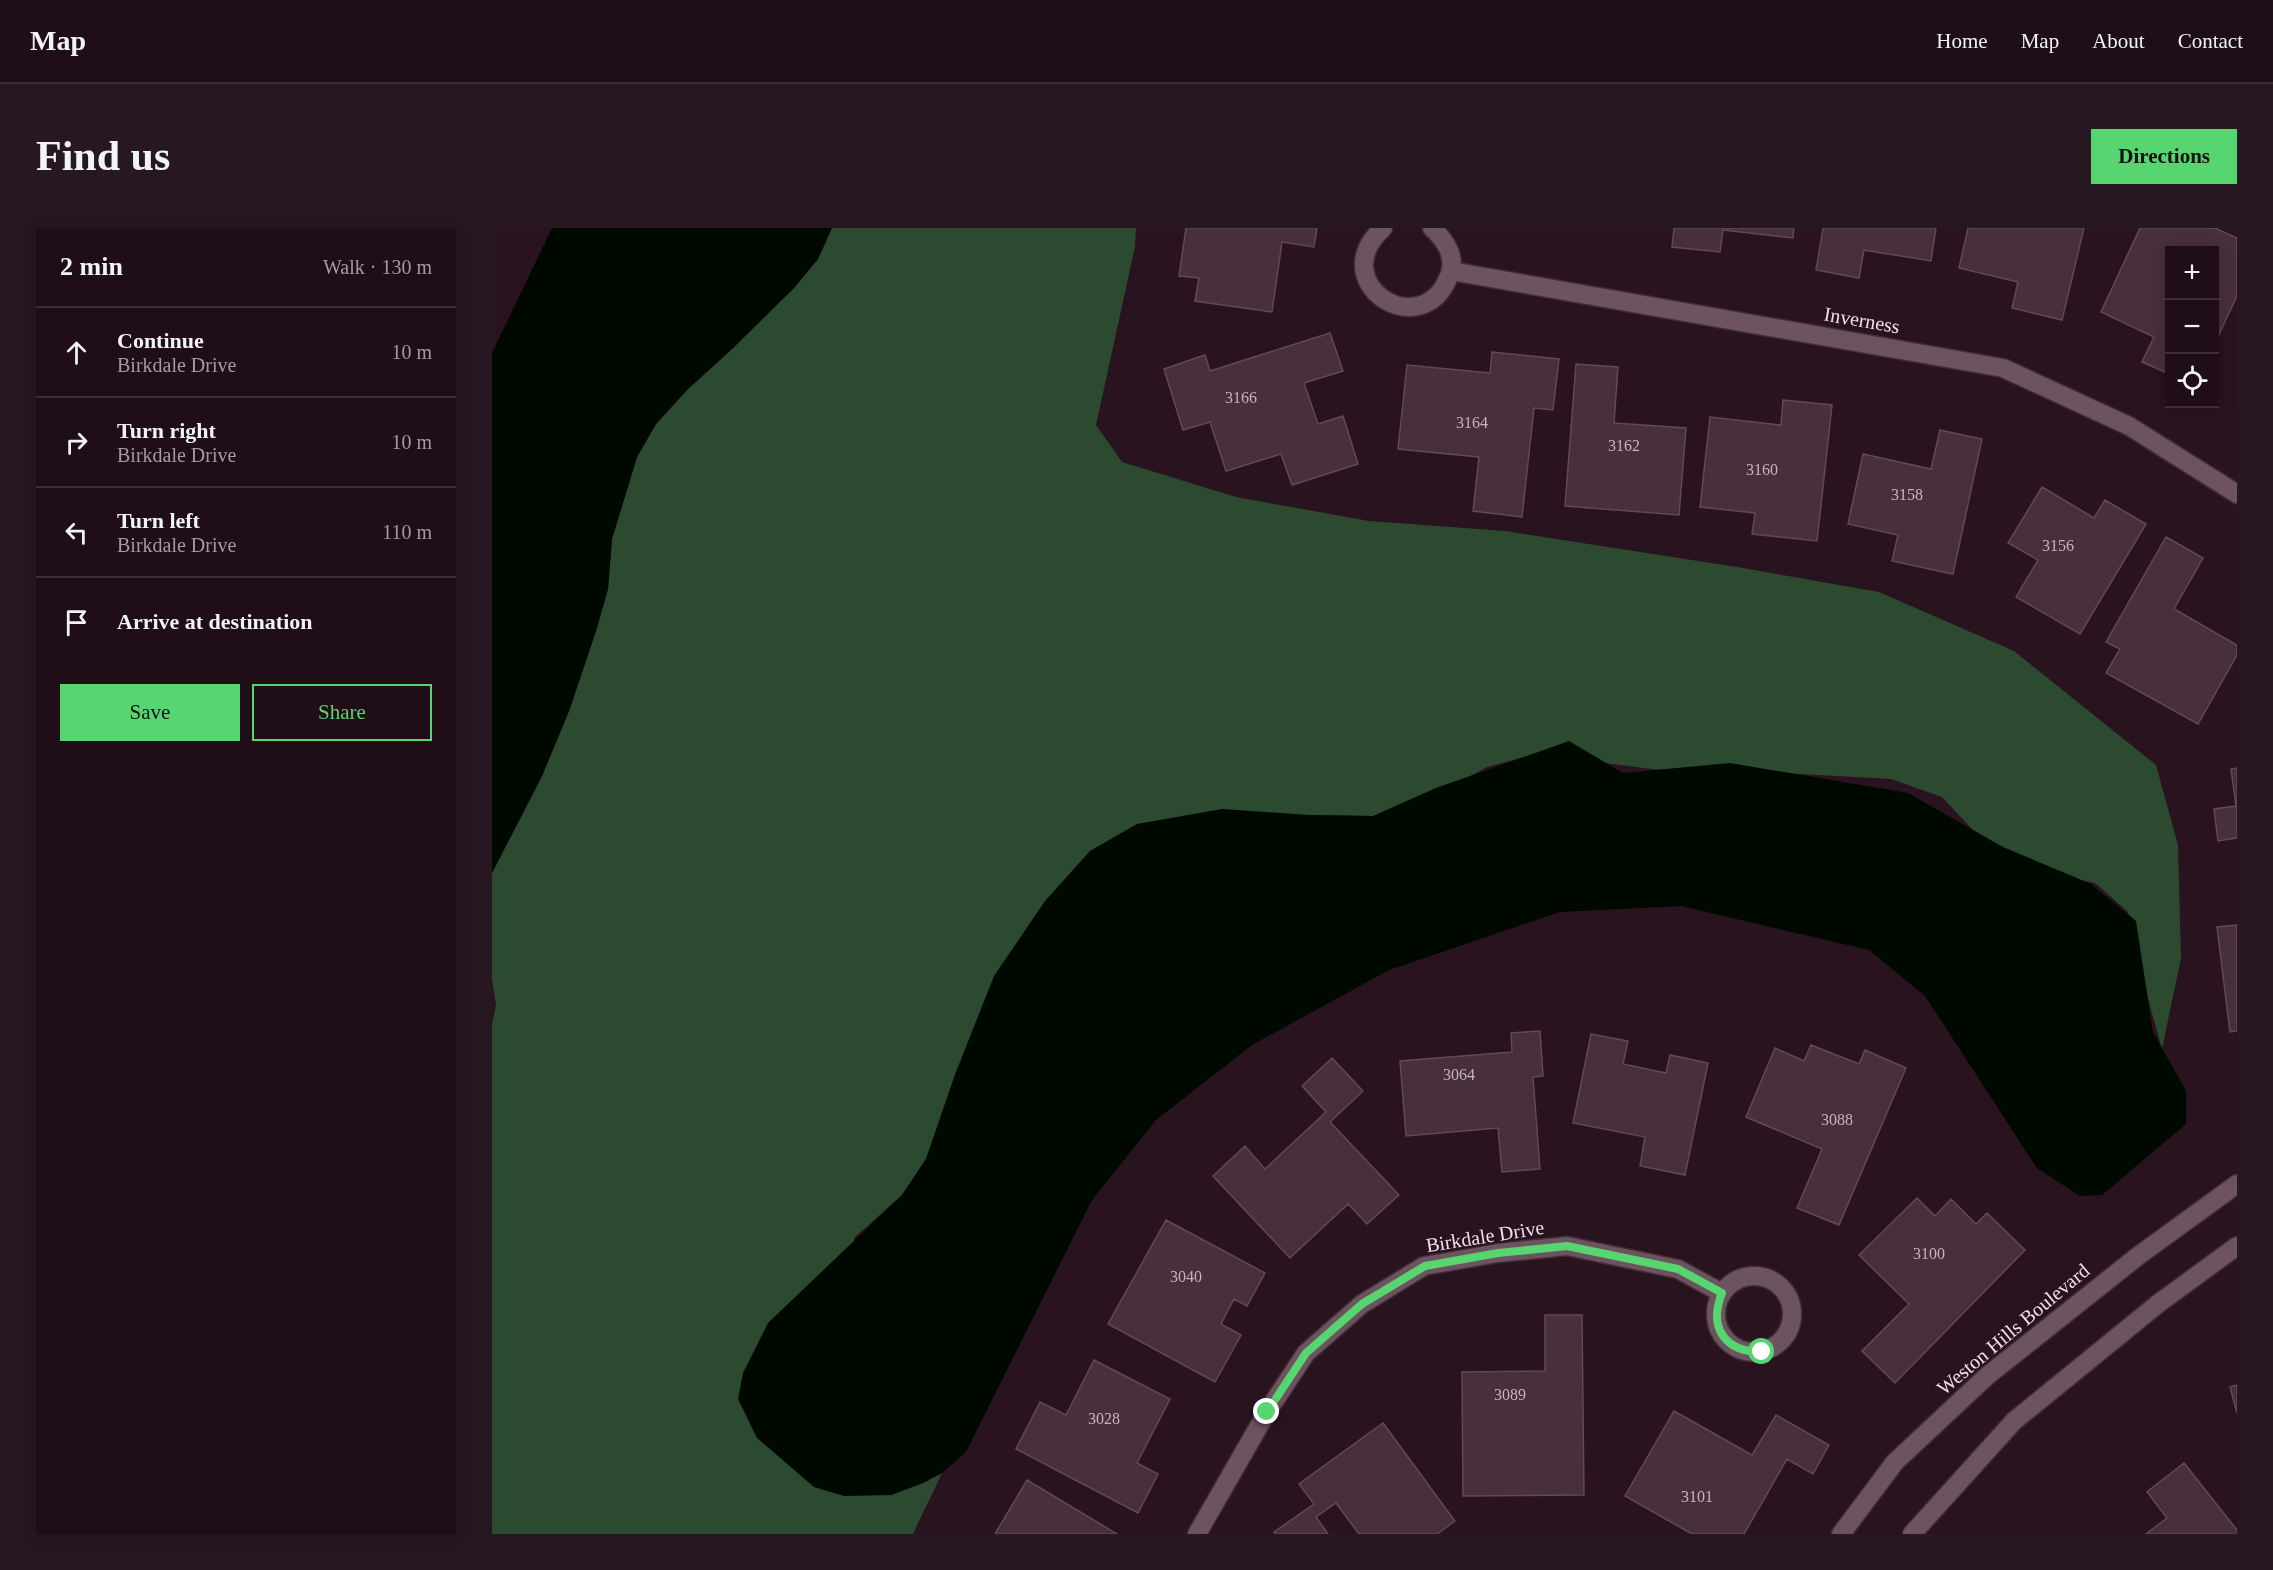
<!DOCTYPE html>
<html lang="en">
<head>
<meta charset="utf-8">
<style>
  :root { --surface:#1f0e17; --page:#271720; --text:#f1f3f6; --muted:#a19ca1; --line:#3c2e36; --accent:#57d570 }
  body { margin:0; font-family:"Times New Roman",serif; background:var(--page); color:var(--text) }
  .controls { position:absolute; right:18px; top:18px; display:grid; overflow:hidden; border-radius:0px; box-shadow:0 3px 15px #0003 }
  .controls button { width:54px; height:54px; display:grid; place-items:center; padding:0; border:0; border-bottom:2px solid var(--line); background:var(--surface); color:var(--text); font:30px sans-serif }
  .stop { position:absolute; width:18px; height:18px; margin:-14px; border:4px solid #57d570; border-radius:50%; background:#fff }
  .stop.end { background:#57d570; border-color:#fff; box-shadow:0 2px 6px #0008 }
  .list { margin:0; padding:0; list-style:none }
  h2 { display:flex; justify-content:space-between; align-items:center; height:78px; margin:0; padding:0 24px; font-size:26px }
  h2 small { font-size:20px; font-weight:400; color:var(--muted) }
  .list li { display:grid; grid-template-columns:39px 1fr auto; gap:18px; align-items:center; box-sizing:border-box; height:90px; padding:0 24px; border-top:2px solid var(--line) }
  .list b { display:block; font-size:22px; white-space:nowrap }
  .list p { margin:0; font-size:20px; white-space:nowrap; color:var(--muted) }
  .list em { font-size:20px; font-style:normal; color:var(--muted) }
  .actions { display:flex; gap:12px; padding:18px 24px }
  .actions a { flex:1; padding:14px 0; border:2px solid var(--accent); border-radius:0px; text-align:center; font-size:21px; color:var(--accent) }
  .actions .main { background:var(--accent); color:#111 }
  .icon { flex:none; width:33px; height:33px; fill:none; stroke:currentColor; stroke-width:2; stroke-linecap:round; stroke-linejoin:round }
  .map { position:relative; flex:none; width:1745px; height:1306px; overflow:hidden; border-radius:0px }
  header { display:flex; align-items:center; gap:36px; box-sizing:border-box; height:84px; padding:0 30px; background:var(--surface); border-bottom:2px solid var(--line) }
  header strong { font-size:28px }
  nav { display:flex; gap:33px; margin-inline-start:auto; font-size:21px }
  .intro { display:flex; align-items:center; justify-content:space-between; box-sizing:border-box; height:144px; padding:0 36px }
  h1 { margin:0; font-size:42px }
  .button { padding:15px 27px; border-radius:0px; background:var(--accent); color:#111; font-size:21px; font-weight:700 }
  main { display:flex; gap:36px; padding:0 36px }
  aside { flex:1; background:var(--surface); border-radius:0px; box-shadow:0 3px 15px #0003 }
  .map>svg:first-child { display:block }
</style>
</head>
<body>
<header>
<strong>Map</strong>
<nav><a>Home</a><a>Map</a><a>About</a><a>Contact</a></nav>
</header>
<div class="intro"><h1>Find us</h1><a class="button">Directions</a></div>
<main>
<aside>
<h2>2 min<small>Walk · 130 m</small></h2>
<ul class="list">
<li><svg class="icon" aria-label="ahead" viewBox="0 0 24 24"><path d="M12 20V5M6 11l6-6 6 6"/></svg><div><b>Continue</b><p>Birkdale Drive</p></div><em>10 m</em></li>
<li><svg class="icon" aria-label="right" viewBox="0 0 24 24"><path d="M7 20v-9h11M14 6l5 5-5 5"/></svg><div><b>Turn right</b><p>Birkdale Drive</p></div><em>10 m</em></li>
<li><svg class="icon" aria-label="left" viewBox="0 0 24 24"><path d="M17 20v-9H6M10 6l-5 5 5 5"/></svg><div><b>Turn left</b><p>Birkdale Drive</p></div><em>110 m</em></li>
<li><svg class="icon" aria-label="arrive" viewBox="0 0 24 24"><path d="M6 21V4h12l-3 4 3 4H6"/></svg><div><b>Arrive at destination</b></div></li>
</ul>
<div class="actions"><a class="main">Save</a><a>Share</a></div>
</aside>
<div class="map">
<svg width="1745" height="1306" viewBox="0 0 1745 1306">
  <rect width="100%" height="100%" fill="#29131f"/>
  <!-- green -->
  <path fill="#2c4a30" d="M340 0H644L643 19 604 197 630 234 744 269 877 293 1013 303 1245 339 1387 364 1522 423 1664 537 1686 617 1689 730 1670 821 1641 717 1636 684 1603 655 1506 634 1480 601 1450 569 1399 551 1289 545 1183 544 1043 526 995 539 961 558 881 588 817 587 464 844 434 931 410 967 362 1010 399 1267 431 1255 450 1245 421 1306H0V796L4 777 0 751V645L50 548 77 483 104 403 116 361 120 311 145 229 164 196 196 161 240 121 302 60 326 31Z"/>
  <!-- water -->
  <path fill="#000900" d="M60 0H340L326 31 302 60 240 121 196 161 164 196 145 229 120 311 116 361 104 403 77 483 50 548 0 645V125Z
    M1077 513 1131 545 1238 535 1416 565 1511 619 1599 656 1644 693 1661 804 1694 863V896L1610 967 1588 968 1545 940 1433 768 1377 722 1189 678 1068 684 897 742 760 817 664 892 600 972 474 1224 450 1245 431 1255 399 1267 352 1268 322 1259 265 1210 246 1171 251 1145 276 1095 410 967 434 931 464 844 502 748 553 673 598 623 645 596 730 581 817 587 881 588 944 560Z"/>
  <!-- building -->
  <path fill="#472f3b" stroke="#634855" stroke-width="1.5" d="M694 0H825L822 19 790 14 780 84 703 73 707 50 687 48Z
    M1182 0H1302L1301 10 1231 2 1228 24 1180 19Z
    M1331 0H1444L1439 33 1372 22 1367 50 1324 42Z
    M1476 0H1592L1570 92 1520 80 1526 54 1467 40Z
    M1648 0H1723L1745 10V68L1722 117V22H1678V146L1650 134 1662 109 1609 84Z
    M838 105 851 143 812 155 826 196 851 188 866 236 800 257 789 226 734 243 718 194 691 202 672 141 713 127 718 143Z
    M1000 124 1067 131 1061 182 1042 180 1030 289 981 283 987 229 906 221 915 137 998 145Z
    M1084 136 1126 139 1122 195 1194 200 1187 287 1073 278Z
    M1291 172 1340 177 1325 313 1260 306 1263 285 1208 279 1218 189 1289 197Z
    M1448 202 1490 211 1461 346 1400 333 1406 307 1356 296 1371 226 1439 241Z
    M1550 259 1602 290 1613 272 1654 296 1588 406 1524 369 1546 332 1516 315Z
    M1674 309 1711 330 1682 381 1745 417V427L1706 496 1614 445 1628 421 1614 414Z
    M1745 540V610L1726 613 1722 581 1744 578 1739 541Z
    M1745 697V803L1738 804 1725 699Z
    M1048 803 1051 848 1041 849 1048 941 1010 944 1006 900 914 908 908 833 1020 824 1019 805Z
    M1099 806 1136 813 1131 836 1174 845 1178 827 1216 835 1193 947 1148 938 1153 909 1081 895Z
    M1319 817 1367 836 1373 822 1414 840 1347 997 1305 980 1330 921 1254 889 1283 820 1312 833Z
    M840 830 871 863 838 894 907 967 875 996 856 976 798 1030 721 948 753 918 773 941 834 884 810 858Z
    M1425 970 1443 988 1459 971 1484 996 1495 985 1533 1022 1403 1155 1370 1123 1417 1076 1367 1027Z
    M674 992 773 1045 755 1078 742 1071 729 1096 749 1107 723 1154 616 1096Z
    M1053 1087H1090L1092 1267 971 1268 970 1144 1053 1143Z
    M602 1132 678 1171 645 1235 666 1246 646 1285 524 1221 548 1174 574 1187Z
    M1745 1157V1185L1738 1159Z
    M1182 1183 1260 1227 1284 1187 1337 1217 1321 1246 1295 1231 1252 1306H1200L1133 1268Z
    M891 1195 963 1293 945 1306H867L844 1275 824 1289 836 1306H783L782 1304 822 1276 807 1256Z
    M1692 1235 1745 1302V1306H1654L1675 1290 1655 1264Z
    M535 1252 625 1306H503Z"/>
  <g fill="none" stroke-linecap="round" stroke-linejoin="round">
    <defs>
      <path id="street" d="M891 0C831 55 930 118 957 48 965 29 953 12 940 0
        M959 43 1511 140 1637 198 1745 266
        M1224 1086a38 38 0 1 1 76 0a38 38 0 1 1-76 0Z
        M705 1306 775 1184 814 1125 870 1076 932 1038 1006 1025 1075 1018 1186 1041 1230 1065
        M1349 1306 1403 1234 1495 1148 1646 1028 1745 956
        M1420 1306 1522 1193 1667 1075 1745 1018"/>
    </defs>
    <!-- street casing -->
    <use href="#street" stroke="#3d2e35" stroke-width="21"/>
    <!-- street -->
    <use href="#street" stroke="#6d525f" stroke-width="18"/>
  </g>
  <g fill="none" stroke-linecap="round" stroke-linejoin="round">
    <!-- route -->
    <path stroke="#57d570" stroke-width="8" d="M775 1184 814 1125 870 1076 933 1038 1006 1025 1075 1018 1186 1041 1230 1065C1216 1100 1233 1124 1270 1124"/>
  </g>
  <g text-anchor="middle" dominant-baseline="central" stroke-width="4.5" stroke-linejoin="round" paint-order="stroke">
    <!-- number labels -->
    <g font-size="16" fill="#c6b4bc">
      <text x="749" y="169">3166</text>
      <text x="980" y="194">3164</text>
      <text x="1132" y="217">3162</text>
      <text x="1270" y="241">3160</text>
      <text x="1415" y="266">3158</text>
      <text x="1566" y="317">3156</text>
      <text x="967" y="846">3064</text>
      <text x="1345" y="891">3088</text>
      <text x="1437" y="1025">3100</text>
      <text x="694" y="1048">3040</text>
      <text x="1018" y="1166">3089</text>
      <text x="612" y="1190">3028</text>
      <text x="1205" y="1268">3101</text>
    </g>
    <!-- street labels -->
    <g font-size="20" fill="#f0e0e7" stroke="#29131f">
      <text transform="translate(1370 92) rotate(10)">Inverness</text>
      <text transform="translate(993 1008) rotate(-9)">Birkdale Drive</text>
      <text transform="translate(1521 1101) rotate(-40)">Weston Hills Boulevard</text>
    </g>
  </g>
</svg>
<div class="controls">
<button>+</button>
<button>−</button>
<button><svg class="icon" aria-label="locate" viewBox="0 0 24 24"><circle cx="12" cy="12" r="6"/><path d="M12 2v4M12 18v4M2 12h4M18 12h4"/></svg></button>
</div>
<div class="stop" style="left:1270px;top:1124px"></div>
<div class="stop end" style="left:775px;top:1184px"></div>
</div>
</main>
</body>
</html>
